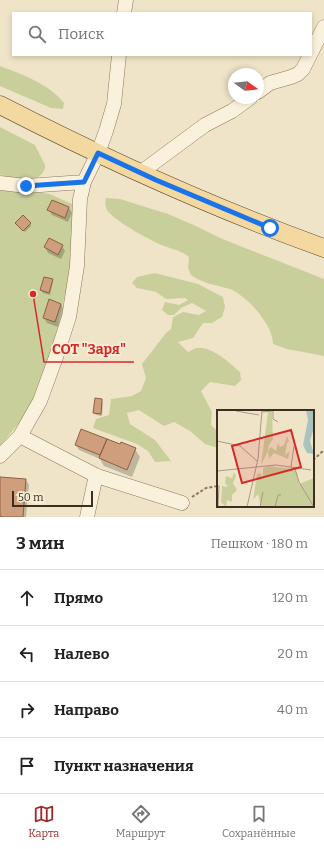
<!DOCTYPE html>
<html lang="ru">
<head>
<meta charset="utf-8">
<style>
  :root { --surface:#fff; --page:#f6f6f6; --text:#222; --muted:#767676; --line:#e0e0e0; --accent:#9e2a2b }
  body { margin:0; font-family:Bitter,serif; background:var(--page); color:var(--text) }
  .compass { position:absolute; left:228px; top:68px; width:36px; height:36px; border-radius:50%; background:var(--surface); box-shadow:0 2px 6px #0003; rotate:105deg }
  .scale { position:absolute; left:12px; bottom:10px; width:81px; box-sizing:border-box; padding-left:4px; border:2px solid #3d2e20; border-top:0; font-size:11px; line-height:14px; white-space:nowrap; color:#3d2e20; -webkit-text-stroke:3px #f7eed8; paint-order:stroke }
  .stop { position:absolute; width:12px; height:12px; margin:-9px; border:3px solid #1a73e8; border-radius:50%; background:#fff }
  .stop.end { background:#1a73e8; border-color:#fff; box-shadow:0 1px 4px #0008 }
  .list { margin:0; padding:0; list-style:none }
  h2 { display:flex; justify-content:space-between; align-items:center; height:52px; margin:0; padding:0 16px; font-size:17px }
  h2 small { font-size:13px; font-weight:400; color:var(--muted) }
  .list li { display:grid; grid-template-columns:26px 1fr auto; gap:12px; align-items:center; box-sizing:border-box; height:56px; padding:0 16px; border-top:1px solid var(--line) }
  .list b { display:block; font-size:15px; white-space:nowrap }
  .list em { font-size:13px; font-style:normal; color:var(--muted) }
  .icon { flex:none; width:22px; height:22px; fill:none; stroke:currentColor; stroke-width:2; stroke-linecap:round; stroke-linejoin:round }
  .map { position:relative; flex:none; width:324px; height:517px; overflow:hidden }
  .search { position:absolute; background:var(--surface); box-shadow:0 2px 6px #0003; left:12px; right:12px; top:12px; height:44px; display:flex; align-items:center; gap:10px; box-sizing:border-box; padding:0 14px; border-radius:0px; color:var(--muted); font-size:15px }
  .sheet { height:276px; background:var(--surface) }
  nav { display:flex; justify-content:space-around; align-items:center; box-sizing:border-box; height:56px; border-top:1px solid var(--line); background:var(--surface); font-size:11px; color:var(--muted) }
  nav a { display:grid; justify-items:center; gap:2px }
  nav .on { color:var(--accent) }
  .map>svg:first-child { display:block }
</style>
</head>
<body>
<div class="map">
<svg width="324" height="517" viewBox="0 0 324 517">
  <rect width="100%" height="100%" fill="#f0e4c8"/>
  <!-- green -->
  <path fill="#c9cf9b" d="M0 66C23 75 48 83 64 103L63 109 51 108 0 86Z
    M0 127 35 145 45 165C45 167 45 170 43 172 37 184 10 179 0 174Z
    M0 186 50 194 72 204 75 250 55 338 32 407 0 446Z
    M106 198 120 199 168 214 196 226 220 238 324 279V356L287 349 273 344C273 325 250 300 234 291 230 288 224 288 219 286 209 284 199 281 191 275L188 268 189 257C181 251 176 250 167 247 154 243 114 221 107 210 105 205 105 202 106 198Z
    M155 273 198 284 223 297 225 307 222 317 212 323H203L193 338 178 342 188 352C190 351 194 349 196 348 211 345 230 363 240 372L241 380 235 386 210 382 201 391 212 412 211 425 218 432V448L205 444 190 431 174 422 164 426 139 410 127 413 130 424 155 440 171 461 155 462 148 451 137 444 93 428 96 419 109 415 111 399 132 396 141 391 146 378 142 364 166 333 171 329 173 317 183 312 199 315 206 311 192 303 181 308 174 315H168L162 310 165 302 179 305 188 300 185 298 166 299 156 292 137 288 132 283 137 277Z"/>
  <!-- shadow -->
  <path fill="#0003" d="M52 201 69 208 72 213 68 222 52 215 49 210Z
    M30 223 31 226 25 232 16 224Z
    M62 246 65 251 61 259 48 253 45 247Z
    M52 280 53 282 50 295 43 293 41 290Z
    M61 304 64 310 58 327 47 323 44 318Z
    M101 400 103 402 102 416 96 415 94 413Z
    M82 430 121 445 135 449 140 457 132 477 104 466 100 459 79 450 76 445Z
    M0 478 26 480 29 485 26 517H0Z"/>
  <!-- building -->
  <path fill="#cf9f7d" stroke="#8d5f41" d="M52 200 69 207 65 218 47 210Z
    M23 215 31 223 23 231 15 223Z
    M49 238 63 245 58 255 44 247Z
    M44 277 53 279 49 293 40 290Z
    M49 299 61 304 55 322 43 318Z
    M95 398 102 399 101 414 93 413Z
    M81 429 107 439 100 455 75 445Z
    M107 439 120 444 121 442 136 448 127 470 99 458Z
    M0 477 26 479 23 517H3L0 516Z"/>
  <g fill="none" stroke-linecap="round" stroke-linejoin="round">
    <defs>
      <path id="minor" d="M124 13 126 0
        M311 53 324 27
        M258 92 270 83 291 77 298 74 303 69 310 55
        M140 173 205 125 232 111 250 98
        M0 183 26 186 84 182
        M20 436 97 476 182 503
        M0 456 20 436 40 401 56 357 69 317 77 266 80 199 84 182 98 153 106 131 114 104 119 55
        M87 517 96 475"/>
      <path id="major" d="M0 105C105 159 213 208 324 248"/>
    </defs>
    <!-- minor casing -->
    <use href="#minor" stroke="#8d765c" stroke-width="15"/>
    <!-- major casing -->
    <use href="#major" stroke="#5b4430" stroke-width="19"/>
    <!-- path -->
    <path stroke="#8d765c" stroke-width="2" stroke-dasharray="3 2" stroke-linecap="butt" d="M313 460 324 450
      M192 497 206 488 218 486"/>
    <!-- minor -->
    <use href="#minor" stroke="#faf1dc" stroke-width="14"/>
    <!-- major -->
    <use href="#major" stroke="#f3d9a0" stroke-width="18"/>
  </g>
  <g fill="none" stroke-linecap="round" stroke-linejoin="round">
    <!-- route -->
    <path stroke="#1a73e8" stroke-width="5" d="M26 186 84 182 98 153 156 180 270 228"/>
  </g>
  <!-- overview -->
  <g transform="translate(217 410)">
    <rect width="97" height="97" fill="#f0e4c8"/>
    <path d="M51 2H55L56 29 52 35 51 41 54 37 59 41 61 33 63 37 67 35 70 26 72 31 70 33 68 45 73 41 71 49 57 43 52 49 51 41 44 55ZM51 56 76 59 80 62 82 74 97 68V97H44L41 84 36 90 40 64 43 63 46 68V58ZM17 62 19 66 16 73 20 80 15 85V92L10 90 9 97 4 92 5 76 11 77 8 73 9 66 15 68Z" fill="#c9cf9b"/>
    <path d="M89 0H97V18L93 31 97 44 90 43 86 35 91 10Z" fill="#a9c4bc"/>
    <path fill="none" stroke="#a89b85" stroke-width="1" d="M19 1 42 5M45 2 56 1V9L61 12M0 31 23 36 40 51M74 57 77 36M78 59 82 72 97 97M0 61 59 55 94 60M0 75 2 76 1 97M30 97 41 49 45 0M43 97 46 82M58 97 61 85H64"/>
    <path fill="#d62828" fill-opacity="0.15" stroke="#d62828" stroke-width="2" d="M74 20 84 57 25 73 15 36Z"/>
    <rect width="97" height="97" fill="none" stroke="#3d2e20" stroke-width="2"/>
  </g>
  <!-- callouts -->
  <path fill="none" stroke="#d62828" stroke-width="1.5" d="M33 294L44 362H134"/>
  <circle fill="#d62828" stroke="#f7eed8" stroke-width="1.5" cx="33" cy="294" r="4"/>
  <g font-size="14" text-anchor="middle" font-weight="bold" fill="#d62828" stroke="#f7eed8" stroke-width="3.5" stroke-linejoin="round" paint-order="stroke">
    <text x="89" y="354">СОТ "Заря"</text>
  </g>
</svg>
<svg class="compass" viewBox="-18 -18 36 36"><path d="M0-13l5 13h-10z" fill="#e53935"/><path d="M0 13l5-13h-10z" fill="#767676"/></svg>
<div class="scale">50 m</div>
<div class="stop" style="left:270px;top:228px"></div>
<div class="stop end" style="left:26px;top:186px"></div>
<div class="search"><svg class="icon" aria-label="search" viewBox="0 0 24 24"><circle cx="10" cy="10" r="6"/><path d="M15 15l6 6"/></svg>Поиск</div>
</div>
<section class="sheet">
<h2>3 мин<small>Пешком · 180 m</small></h2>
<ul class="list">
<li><svg class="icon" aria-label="ahead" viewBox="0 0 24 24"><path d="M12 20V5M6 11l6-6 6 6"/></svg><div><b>Прямо</b></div><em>120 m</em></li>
<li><svg class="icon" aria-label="left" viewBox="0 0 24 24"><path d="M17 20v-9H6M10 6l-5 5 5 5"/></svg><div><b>Налево</b></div><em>20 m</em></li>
<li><svg class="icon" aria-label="right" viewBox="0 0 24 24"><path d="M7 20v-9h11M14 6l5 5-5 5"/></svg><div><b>Направо</b></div><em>40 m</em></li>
<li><svg class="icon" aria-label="arrive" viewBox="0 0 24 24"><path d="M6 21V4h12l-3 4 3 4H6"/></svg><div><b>Пункт назначения</b></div></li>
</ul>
</section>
<nav>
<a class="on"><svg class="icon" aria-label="map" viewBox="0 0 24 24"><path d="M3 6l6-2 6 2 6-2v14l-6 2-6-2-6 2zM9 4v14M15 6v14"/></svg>Карта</a>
<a><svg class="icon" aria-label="directions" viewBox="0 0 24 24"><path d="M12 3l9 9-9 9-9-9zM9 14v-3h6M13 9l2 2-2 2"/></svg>Маршрут</a>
<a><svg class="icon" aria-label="saved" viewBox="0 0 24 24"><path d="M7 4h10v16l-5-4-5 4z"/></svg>Сохранённые</a>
</nav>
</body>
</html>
